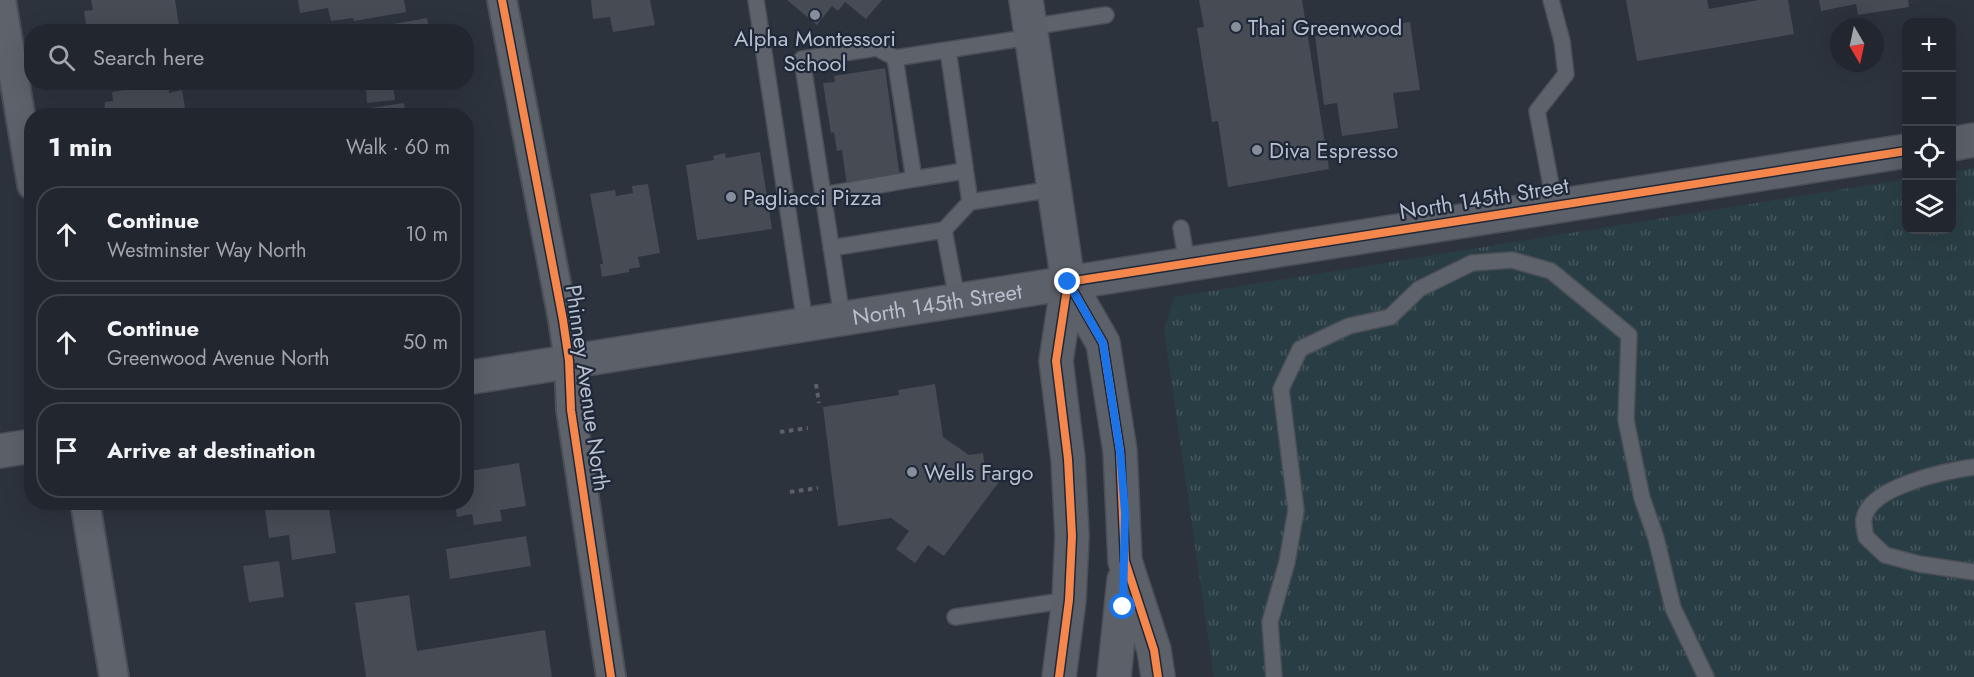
<!DOCTYPE html>
<html lang="en">
<head>
<meta charset="utf-8">
<style>
  :root { --surface:#22262e; --page:#2e323a; --text:#f1f3f6; --muted:#a2a5aa; --line:#3f434a }
  body { margin:0; font-family:Jost,sans-serif; background:var(--page); color:var(--text) }
  .controls { position:absolute; right:18px; top:18px; display:grid; overflow:hidden; border-radius:12px; box-shadow:0 6px 24px #0002 }
  .controls button { width:54px; height:54px; display:grid; place-items:center; padding:0; border:0; border-bottom:2px solid var(--line); background:var(--surface); color:var(--text); font:30px sans-serif }
  .compass { position:absolute; left:1830px; top:18px; width:54px; height:54px; border-radius:50%; background:var(--surface); box-shadow:0 6px 24px #0002; rotate:171deg }
  .stop { position:absolute; width:18px; height:18px; margin:-14px; border:4px solid #1a73e8; border-radius:50%; background:#fff }
  .stop.end { background:#1a73e8; border-color:#fff; box-shadow:0 2px 6px #0008 }
  .list { margin:0; padding:0; list-style:none }
  h2 { display:flex; justify-content:space-between; align-items:center; height:78px; margin:0; padding:0 24px; font-size:26px }
  h2 small { font-size:20px; font-weight:400; color:var(--muted) }
  .list li { display:grid; grid-template-columns:39px 1fr auto; gap:18px; align-items:center; box-sizing:border-box; height:96px; margin:0 12px 12px; padding:0 12px; border:2px solid var(--line); border-radius:24px }
  .list b { display:block; font-size:22px; white-space:nowrap }
  .list p { margin:0; font-size:20px; white-space:nowrap; color:var(--muted) }
  .list em { font-size:20px; font-style:normal; color:var(--muted) }
  .icon { flex:none; width:33px; height:33px; fill:none; stroke:currentColor; stroke-width:2; stroke-linecap:round; stroke-linejoin:round }
  .map { position:relative; flex:none; width:1974px; height:677px; overflow:hidden }
  .search { position:absolute; background:var(--surface); box-shadow:0 6px 24px #0002; left:24px; top:24px; width:450px; height:66px; display:flex; align-items:center; gap:15px; box-sizing:border-box; padding:0 21px; border-radius:24px; color:var(--muted); font-size:22px }
  .panel { position:absolute; background:var(--surface); box-shadow:0 6px 24px #0002; left:24px; top:108px; width:450px; height:402px; border-radius:24px }
  .map>svg:first-child { display:block }
</style>
</head>
<body>
<div class="map">
<svg width="1974" height="677" viewBox="0 0 1974 677">
  <defs>
    <pattern id="grass-tufts" width="24" height="20" patternUnits="userSpaceOnUse" patternTransform="scale(1.5)"><rect width="24" height="20" fill="#293e44"/><path d="M3 7l-1-3M5 7V3M7 7l1-3M15 17l-1-3M17 17v-4M19 17l1-3" fill="none" stroke="#46585e"/></pattern>
  </defs>
  <rect width="100%" height="100%" fill="#2d333d"/>
  <!-- grass -->
  <path fill="url(#grass-tufts)" d="M1974 168V677H1214L1164 330 1174 297 1906 179V230H1952V172Z"/>
  <!-- building -->
  <path fill="#464b54" d="M91 0H175L180 32H96L95 24 86 25 84 11 93 10Z
    M298 0H404L406 12 354 21 353 18 331 21 328 8 300 13Z
    M591 0H650L655 25 613 32 610 17 593 19Z
    M787 0H882L866 19 845 2 838 11 832 6 817 25Z
    M1199 0H1302L1329 169 1228 187 1218 121 1212 122 1197 28 1204 27Z
    M1626 0H1707L1709 9 1758 0H1788L1794 34 1637 61Z
    M1819 0H1908L1909 7 1858 15 1856 4 1821 11Z
    M427 18 429 30 439 29V32H380V29L388 28V25Z
    M1410 22 1420 90 1393 93 1398 128 1342 136 1337 103 1324 105 1315 36Z
    M885 68 900 178 847 186 842 150 837 151 834 132 831 133 823 83 835 82 834 76Z
    M168 83 169 93 182 90 186 114 104 116 105 102 113 101 112 92Z
    M393 85 395 100 367 103 366 88Z
    M404 103 406 116H349V111Z
    M760 152 772 229 697 240 686 165 714 160 713 156 725 153 726 158Z
    M648 184 660 253 638 257 640 267 629 269V272L602 277 600 264H603L590 194 615 190 616 196 633 193 632 186Z
    M935 384 943 437 969 455 983 453 985 468 1001 479 944 556 928 545 915 563 896 549 909 531 891 518 838 526 823 407 899 395 898 390Z
    M466 460 470 471 519 463 526 506 500 510 502 521 474 525 472 514 457 517 455 502H466Z
    M264 502H328L336 553 292 560 289 535 269 538Z
    M526 536 531 566 450 579 446 549Z
    M279 561 284 597 249 602 243 566Z
    M409 595 417 651 545 630 552 677H366L355 603Z"/>
  <g fill="none" stroke-linecap="round" stroke-linejoin="round">
    <defs>
      <path id="lane" d="M756 0 805 323
        M1551 0 1562 41 1566 74 1537 111 1555 206
        M1030 27 1106 15
        M948 50 970 202 944 230 957 299
        M914 179 964 171
        M823 195 914 179 895 58
        M970 202 1054 189
        M1181 228 1187 263
        M831 248 944 230
        M842 317 802 59 877 48 895 58 1031 37
        M1974 467C1947 471 1869 486 1864 519 1863 524 1865 532 1866 537L1885 555 1919 564 1974 572
        M955 617 1069 600
        M1274 677 1270 622 1287 562 1296 510 1281 389 1300 349 1349 326 1390 317 1419 289 1472 263 1512 260 1551 271 1629 335 1626 420 1642 498 1656 538 1673 608 1706 677"/>
      <path id="street" d="M1 0 32 185
        M502 0 563 320 569 361 571 410 611 677
        M85 502 114 677"/>
      <g id="secondary">
        <path d="M1026 0 1068 282 1056 361 1068 459 1072 536 1069 600 1059 677"/>
        <path d="M1952 144 1974 140"/>
        <path d="M1068 282 1103 343 1120 451 1125 561 1154 650 1158 677"/>
        <path id="s1" d="M466 378 1906 151"/>
        <path d="M0 451 32 446"/>
        <path d="M1114 677 1124 580"/>
      </g>
    </defs>
    <!-- lane casing -->
    <use href="#lane" stroke="#4a4e55" stroke-width="18"/>
    <!-- street casing -->
    <use href="#street" stroke="#4a4e55" stroke-width="32"/>
    <!-- secondary casing -->
    <use href="#secondary" stroke="#4a4e55" stroke-width="36"/>
    <!-- path -->
    <path stroke="#5b6167" stroke-width="4" stroke-dasharray="4.5 4.5" stroke-linecap="butt" d="M816 384 819 403
      M780 432 808 428
      M790 492 818 488"/>
    <!-- lane -->
    <use href="#lane" stroke="#5e626b" stroke-width="15"/>
    <!-- street -->
    <use href="#street" stroke="#5e626b" stroke-width="28"/>
    <!-- secondary -->
    <use href="#secondary" stroke="#5c6069" stroke-width="33"/>
    <defs>
      <path id="cycleway" d="M502 0 563 320 569 361 571 410 611 677
        M1068 282 1906 151
        M1068 282 1103 343 1120 451 1125 561 1154 650 1158 677
        M1059 677 1069 600 1072 536 1068 459 1056 361 1068 282"/>
    </defs>
    <!-- cycleway casing -->
    <use href="#cycleway" stroke="#1f2839" stroke-width="11"/>
    <!-- cycleway -->
    <use href="#cycleway" stroke="#f5874c" stroke-width="8"/>
  </g>
  <g fill="none" stroke-linecap="round" stroke-linejoin="round">
    <!-- route -->
    <path stroke="#1a73e8" stroke-width="8" d="M1068 282 1103 343 1120 451 1125 513 1123 607"/>
  </g>
  <!-- markers -->
  <g fill="#878e9b" stroke="#1f2839" stroke-width="2">
    <circle cx="815" cy="15" r="6"/>
    <circle cx="1236" cy="27" r="6"/>
    <circle cx="1257" cy="150" r="6"/>
    <circle cx="731" cy="197" r="6"/>
    <circle cx="912" cy="472" r="6"/>
  </g>
  <g text-anchor="middle" dominant-baseline="central" stroke-width="4.5" stroke-linejoin="round" paint-order="stroke">
    <!-- poi labels -->
    <g font-size="22" fill="#b8bfcd" stroke="#1f2839" text-anchor="start">
      <text x="1248" y="27">Thai Greenwood</text>
      <text x="815" y="38" text-anchor="middle">Alpha Montessori<tspan x="815" dy="25">School</tspan></text>
      <text x="1269" y="150">Diva Espresso</text>
      <text x="743" y="197">Pagliacci Pizza</text>
      <text x="924" y="472">Wells Fargo</text>
    </g>
    <!-- street labels -->
    <g font-size="22" fill="#b8bfcd" stroke="#1f2839">
      <text transform="translate(1484 198) rotate(-9)">North 145th Street</text>
      <text stroke="none"><textPath href="#s1" startOffset="477">North 145th Street</textPath></text>
      <text transform="translate(588 388) rotate(82)">Phinney Avenue North</text>
    </g>
  </g>
</svg>
<div class="controls">
<button>+</button>
<button>−</button>
<button><svg class="icon" aria-label="locate" viewBox="0 0 24 24"><circle cx="12" cy="12" r="6"/><path d="M12 2v4M12 18v4M2 12h4M18 12h4"/></svg></button>
<button><svg class="icon" aria-label="layers" viewBox="0 0 24 24"><path d="M12 4l9 5-9 5-9-5zM3 14l9 5 9-5"/></svg></button>
</div>
<svg class="compass" viewBox="-18 -18 36 36"><path d="M0-13l5 13h-10z" fill="#e53935"/><path d="M0 13l5-13h-10z" fill="#a2a5aa"/></svg>
<div class="stop" style="left:1123px;top:607px"></div>
<div class="stop end" style="left:1068px;top:282px"></div>
<div class="search"><svg class="icon" aria-label="search" viewBox="0 0 24 24"><circle cx="10" cy="10" r="6"/><path d="M15 15l6 6"/></svg>Search here</div>
<section class="panel">
<h2>1 min<small>Walk · 60 m</small></h2>
<ul class="list">
<li><svg class="icon" aria-label="ahead" viewBox="0 0 24 24"><path d="M12 20V5M6 11l6-6 6 6"/></svg><div><b>Continue</b><p>Westminster Way North</p></div><em>10 m</em></li>
<li><svg class="icon" aria-label="ahead" viewBox="0 0 24 24"><path d="M12 20V5M6 11l6-6 6 6"/></svg><div><b>Continue</b><p>Greenwood Avenue North</p></div><em>50 m</em></li>
<li><svg class="icon" aria-label="arrive" viewBox="0 0 24 24"><path d="M6 21V4h12l-3 4 3 4H6"/></svg><div><b>Arrive at destination</b></div></li>
</ul>
</section>
</div>
</body>
</html>
